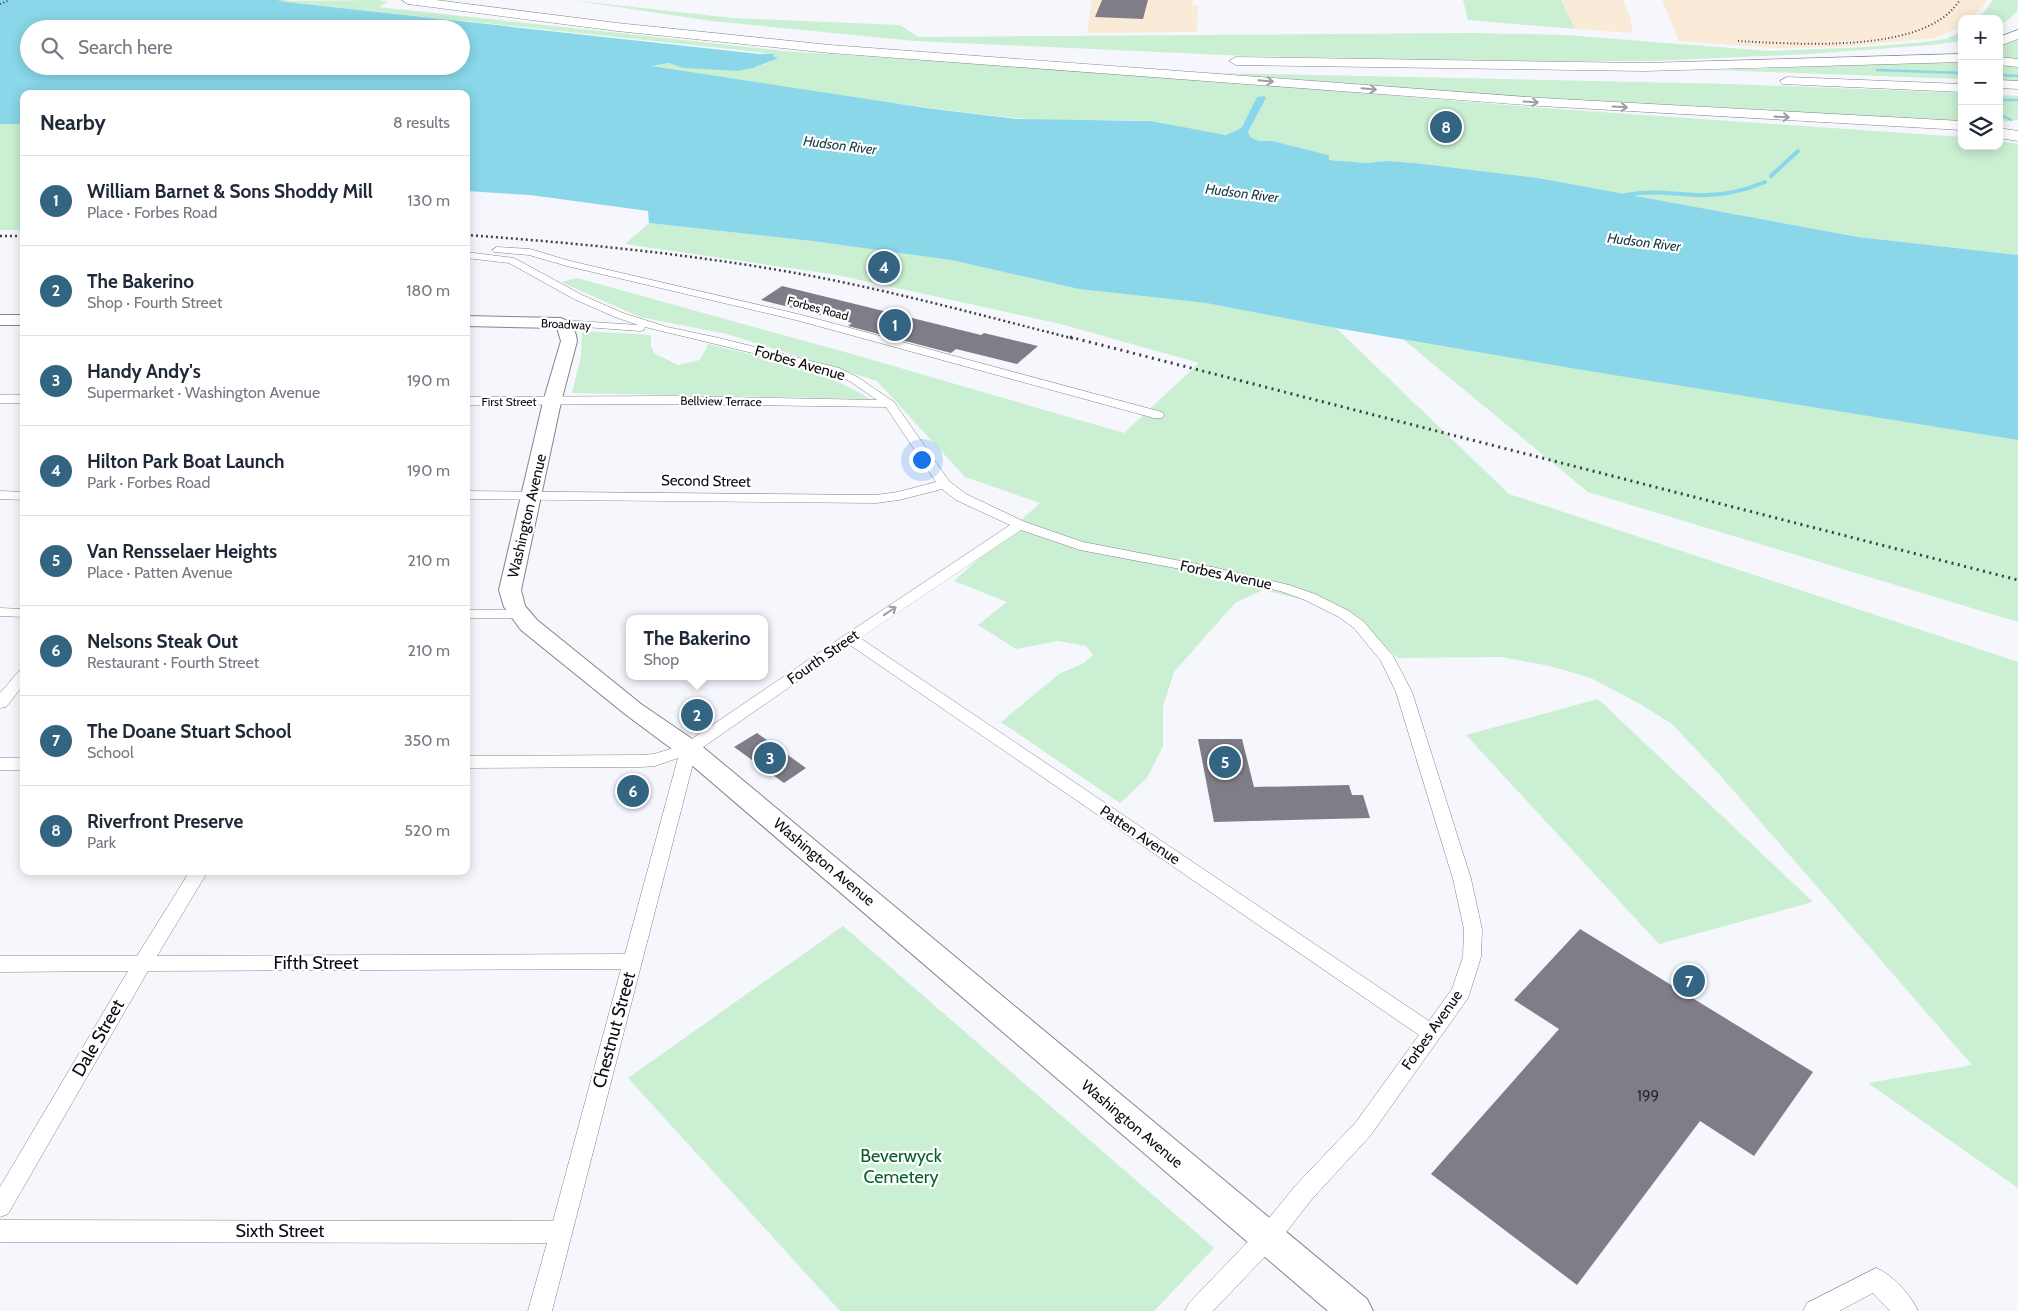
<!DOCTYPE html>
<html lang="en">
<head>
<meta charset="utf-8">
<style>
  :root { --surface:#fff; --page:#f6f6f7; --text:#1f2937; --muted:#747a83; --line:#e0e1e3; --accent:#336583 }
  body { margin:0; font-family:Cabin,sans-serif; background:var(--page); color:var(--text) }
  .controls { position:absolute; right:15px; top:15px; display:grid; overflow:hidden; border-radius:10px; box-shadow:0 2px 12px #0003 }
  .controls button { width:45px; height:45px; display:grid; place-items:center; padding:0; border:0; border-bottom:1px solid var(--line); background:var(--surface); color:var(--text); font:25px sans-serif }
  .you { position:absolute; left:921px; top:459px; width:18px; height:18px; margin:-12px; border:4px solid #fff; border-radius:50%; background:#1a73e8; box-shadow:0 0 0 8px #1a73e833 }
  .badge { display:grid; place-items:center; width:32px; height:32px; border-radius:50%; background:var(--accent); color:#fff; font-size:16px; font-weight:700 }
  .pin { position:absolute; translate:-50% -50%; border:2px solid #fff; box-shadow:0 1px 5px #0006 }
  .popup { position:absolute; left:626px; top:615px; width:142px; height:65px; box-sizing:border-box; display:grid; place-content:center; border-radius:10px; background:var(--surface); filter:drop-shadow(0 1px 4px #0005); font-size:16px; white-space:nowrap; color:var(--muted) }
  .popup b { font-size:19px; color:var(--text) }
  .popup::after { content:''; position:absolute; left:50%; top:100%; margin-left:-10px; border:10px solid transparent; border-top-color:var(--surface) }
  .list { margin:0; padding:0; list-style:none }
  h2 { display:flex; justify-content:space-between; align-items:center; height:65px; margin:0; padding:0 20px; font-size:21px }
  h2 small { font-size:16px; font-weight:400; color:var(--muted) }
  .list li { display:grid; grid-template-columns:32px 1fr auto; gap:15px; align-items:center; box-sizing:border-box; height:90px; padding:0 20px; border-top:1px solid var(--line) }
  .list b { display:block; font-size:19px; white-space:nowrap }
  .list p { margin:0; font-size:16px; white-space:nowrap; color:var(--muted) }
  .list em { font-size:16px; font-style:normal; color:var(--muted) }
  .icon { flex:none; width:28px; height:28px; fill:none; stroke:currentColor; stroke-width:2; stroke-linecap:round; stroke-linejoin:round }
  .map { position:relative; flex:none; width:2018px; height:1311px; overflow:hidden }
  .search { position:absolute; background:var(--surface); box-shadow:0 2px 12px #0003; left:20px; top:20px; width:450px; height:55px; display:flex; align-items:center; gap:12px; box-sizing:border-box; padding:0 18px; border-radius:28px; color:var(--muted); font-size:19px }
  .panel { position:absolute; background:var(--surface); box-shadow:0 2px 12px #0003; left:20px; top:90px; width:450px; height:785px; border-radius:10px }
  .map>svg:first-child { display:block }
</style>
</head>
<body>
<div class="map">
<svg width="2018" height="1311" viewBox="0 0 2018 1311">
  <rect width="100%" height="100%" fill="#f5f7fd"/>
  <!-- industrial -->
  <path fill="#faead8" d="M1092 0H1193L1192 5H1198L1197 32 1087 33Z
    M1561 0H1623L1630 18 1633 33 1575 29Z
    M1662 0H1986L1984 5 1970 19H1962V26L1935 38 1841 47 1776 48 1679 41Z"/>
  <!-- green -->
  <path fill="#caefd2" d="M382 0 380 1 388 2 379 7 784 51 1164 77 1543 108 1962 137V146H1999V141L2018 144V255L1858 237 1538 178 1415 163 1387 161 1366 163 1329 160V155L1272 141H1259L1250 137 1248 132 1266 98H1257L1242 127C1222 146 1176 123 1152 121 1106 118 1061 123 1016 118 895 106 776 85 656 69L651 66 669 63 683 68 737 71 757 67 776 59V56L758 52 276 1Z
    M571 0 732 18 900 25 918 37 1473 33 1565 35 1769 51 1866 47 1925 42 1946 39 1962 31V41L1932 45 1809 54 1652 61H1536L1246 56 915 41 712 21Z
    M1463 0H1561L1575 29 1468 20Z
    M1993 0H2018L2017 12 1999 27V19H1979Z
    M2018 40V61L1999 59V46Z
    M1946 62 1962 63V79L1714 70Z
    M1999 65 2018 67V82L1999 81Z
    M1220 73 1730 84 1962 93V121C1714 110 1467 95 1220 73Z
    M1999 95 2018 96V120L1999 122Z
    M0 124H24V230H0Z
    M649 223 812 241 951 260 1079 289 1206 303 1336 328 1509 494 2018 662V1188L1868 1083 1972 1065 1719 774 1672 724 1640 704 1591 678 1550 666 1501 657 1398 658 1359 625 1302 599 1263 590 1235 603 1174 672 1163 706V746L1147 778 1120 803 1001 722 1059 674 1084 663 1093 655 1086 646 1058 641 1016 649 978 625 1007 602 954 581 1040 503 965 477 877 381 727 334 640 317 561 282 577 278 852 354 1124 433 1199 363 1061 324 837 275 625 244Z
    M582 331 651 335V347L655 354 678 365 700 360 708 344C764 358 821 368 870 399L572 393 581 356Z
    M1404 340 2018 440V622L1588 492Z
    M1598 699 1813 902 1659 944 1466 735Z
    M843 926 1214 1248 1154 1311H840L628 1078Z"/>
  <!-- water -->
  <path fill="#89d7e8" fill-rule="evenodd" d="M0 0H289L277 1 759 54H775L773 56 777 57 776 59 753 68 737 71 683 68 669 63 651 66 926 108 1017 119 1151 121 1225 135 1238 130 1242 127 1257 97 1264 96 1266 98 1248 132 1250 137 1259 141H1272L1329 155V160L1366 163 1387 161 1415 163 1538 178 1858 237 2018 255V440L1583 370 1336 328 1206 303 1079 289 951 260 812 241 649 223 648 211 530 195 466 191V94H24V124H0ZM29 29H461V66H29Z"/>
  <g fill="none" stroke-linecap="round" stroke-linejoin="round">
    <!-- stream-far1 -->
    <path stroke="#89d7e8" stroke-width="2.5" d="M1877 70 1962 73
      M1999 75 2018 76
      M1999 100H2018
      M1999 114 2011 120"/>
    <!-- stream -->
    <path stroke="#89d7e8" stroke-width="4" d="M1771 176 1798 151
      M1626 195C1650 190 1672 194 1696 195 1719 196 1744 191 1765 182"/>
  </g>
  <!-- building -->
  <path fill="#7f7e88" d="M1102 0H1148L1143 19 1095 17Z
    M782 286 981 335 984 333 1038 346 1017 364 956 349 951 353 848 326 852 323 761 300Z
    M757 733 806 768 784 783 734 747Z
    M1198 739H1242L1254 787 1349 785 1352 795H1363L1370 818 1214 822Z
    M1580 929 1813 1072 1754 1156 1700 1121 1577 1285 1431 1174 1559 1029 1514 1000Z"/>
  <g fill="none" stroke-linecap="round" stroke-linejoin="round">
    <defs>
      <path id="street" d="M497 247 530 249 570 261 802 315 1162 412 1164 415 1162 418H1154L796 320 567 266 529 255 494 252 492 250Z
        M466 252 514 258 582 295 623 313 667 327 719 338 839 368 859 378 894 402 949 481 966 494 1025 522 1083 542 1212 567 1289 585 1315 594 1349 611 1364 622 1393 656 1412 692 1471 879 1482 929 1481 957 1468 998 1370 1136 1312 1199 1276 1245 1213 1311H1185L1189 1303 1260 1229 1296 1185 1356 1122 1419 1035 850 645 696 752 552 1311H528L547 1243 0 1242V1220L553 1221 621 969 148 971 8 1214 0 1217V1187L128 971 0 972V956H137L190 871H208L157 956 625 954 678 758 655 766 641 767 466 768V756L641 755 654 754 683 745 845 635 1010 525 956 500 942 489 899 500 876 503 466 499V491L876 495 898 492 936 482 886 407 672 404 466 405V397L672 396 877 400 851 382 831 372 645 327 644 330 640 331 557 325 556 323 561 320 638 325 615 317 574 299 509 263 466 258ZM1021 530 1080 550 1212 575 1280 591 1305 600 1339 617 1354 628 1381 661 1396 692 1453 879 1464 929 1463 957 1452 989 1429 1021 860 638Z
        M0 395H24V403H0Z
        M0 491 24 492V500L0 499Z
        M0 608 24 609V617L0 616Z
        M466 610H519L524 611 526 614 524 617 519 618H466Z
        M24 669V684L6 707 0 708V693L19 671Z
        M0 758H24V770H0Z
        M1876 1268C1892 1274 1911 1295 1918 1311H1890L1873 1293 1839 1311H1803L1807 1303Z"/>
      <path id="secondary" d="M0 315H24V325H0Z
        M466 316 561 318C571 321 576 331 577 341L561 402 521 590 525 606 537 620 641 704 698 743 1367 1299 1373 1311H1328L680 755 625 714 521 630 504 607 499 590 543 402 561 341 557 328 466 326Z"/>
      <path id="highway" d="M402 0H436L617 23 830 45 1541 98 1962 121V130L1541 106 830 53 617 31 408 4Z
        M2018 30V39L1999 46V37Z
        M1962 54V62L1644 71 1236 65 1229 61 1236 57 1644 63Z
        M1999 57 2018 59V67L1999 65Z
        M1787 77 1962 84V92L1782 84 1780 81Z
        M1999 80 2018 81V89L1999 88Z
        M1999 128 2018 131V141L1999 138Z"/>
    </defs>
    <!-- street casing -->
    <use href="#street" stroke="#82858e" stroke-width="1"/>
    <!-- secondary casing -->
    <use href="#secondary" stroke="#82858e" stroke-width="2"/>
    <!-- highway casing -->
    <use href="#highway" stroke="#82858e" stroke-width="1"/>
    <!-- street -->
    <use href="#street" fill="#fff" fill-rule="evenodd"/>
    <!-- secondary -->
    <use href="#secondary" fill="#fff" fill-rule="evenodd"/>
    <!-- highway -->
    <use href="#highway" fill="#fff" fill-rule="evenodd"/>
    <!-- rail-far2 -->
    <path stroke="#3f4045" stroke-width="2" stroke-dasharray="1 2.5" stroke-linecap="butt" d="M0 4 10 0
      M1738 41C1794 44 1894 51 1941 19 1949 14 1955 7 1960 0"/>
    <!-- rail-far1 -->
    <path stroke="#3f4045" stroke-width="2.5" stroke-dasharray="2 3" stroke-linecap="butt" d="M466 235C578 243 691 254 801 274 893 291 984 316 1075 339
      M0 236H24"/>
    <!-- rail -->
    <path stroke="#3f4045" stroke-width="3" stroke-dasharray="2 4.5" stroke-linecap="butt" d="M1070 337 2018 580"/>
  </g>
  <!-- one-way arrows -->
  <defs><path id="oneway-shaft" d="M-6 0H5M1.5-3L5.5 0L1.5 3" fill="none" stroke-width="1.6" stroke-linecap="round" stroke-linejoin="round" transform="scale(1.25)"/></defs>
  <g stroke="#9d9e9f">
    <use href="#oneway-shaft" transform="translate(1266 81) rotate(5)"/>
    <use href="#oneway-shaft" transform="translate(1369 89) rotate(5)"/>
    <use href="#oneway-shaft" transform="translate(1531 102) rotate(4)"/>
    <use href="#oneway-shaft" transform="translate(1620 107) rotate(3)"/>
    <use href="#oneway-shaft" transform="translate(1782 117) rotate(3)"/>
    <use href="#oneway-shaft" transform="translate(890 611) rotate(-34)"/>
  </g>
  <g text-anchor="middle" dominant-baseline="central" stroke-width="4.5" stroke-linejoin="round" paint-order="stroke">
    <!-- far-street labels -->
    <g font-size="12" fill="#0b0c10" stroke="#fff">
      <text transform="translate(818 308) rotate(15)">Forbes Road</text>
      <text transform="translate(566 324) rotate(3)">Broadway</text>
      <text x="509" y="401">First Street</text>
      <text transform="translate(721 401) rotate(1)">Bellview Terrace</text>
    </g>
    <!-- far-water labels -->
    <g font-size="14" font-style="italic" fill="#193e45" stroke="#fff">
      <text transform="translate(840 145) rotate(7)">Hudson River</text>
      <text transform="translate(1242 193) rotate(7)">Hudson River</text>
      <text transform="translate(1644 242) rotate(7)">Hudson River</text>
    </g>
    <!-- street labels -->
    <g font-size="15" fill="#0b0c10" stroke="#fff">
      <text transform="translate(800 363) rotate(16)">Forbes Avenue</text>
      <text transform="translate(706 481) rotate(1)">Second Street</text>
      <text transform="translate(527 516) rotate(-77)">Washington Avenue</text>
      <text transform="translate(1226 575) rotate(12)">Forbes Avenue</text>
      <text transform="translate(823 657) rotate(-35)">Fourth Street</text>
      <text transform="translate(1140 835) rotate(34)">Patten Avenue</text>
      <text transform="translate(824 862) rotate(40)">Washington Avenue</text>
      <text transform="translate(1432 1030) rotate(-55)">Forbes Avenue</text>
      <text transform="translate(1132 1124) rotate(40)">Washington Avenue</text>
    </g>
    <!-- near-number labels -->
    <g font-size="15" fill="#28282e">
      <text x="1648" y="1096">199</text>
    </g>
    <!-- near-street labels -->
    <g font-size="18" fill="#0b0c10" stroke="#fff">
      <text x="316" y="963">Fifth Street</text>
      <text transform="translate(614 1030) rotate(-75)">Chestnut Street</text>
      <text transform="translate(98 1038) rotate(-60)">Dale Street</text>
      <text x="280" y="1231">Sixth Street</text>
    </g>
    <!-- near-park labels -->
    <g font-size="18" fill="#075f2e" stroke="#fff">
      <text x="901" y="1156">Beverwyck<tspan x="901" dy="21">Cemetery</tspan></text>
    </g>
  </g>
</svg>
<div class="controls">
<button>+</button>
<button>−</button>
<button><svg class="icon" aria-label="layers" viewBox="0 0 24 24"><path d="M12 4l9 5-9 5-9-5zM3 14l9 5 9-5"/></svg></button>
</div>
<div class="you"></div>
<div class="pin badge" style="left:895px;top:325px">1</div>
<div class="pin badge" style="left:697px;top:715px">2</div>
<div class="popup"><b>The Bakerino</b>Shop</div>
<div class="pin badge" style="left:770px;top:758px">3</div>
<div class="pin badge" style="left:884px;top:267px">4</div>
<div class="pin badge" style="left:1225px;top:762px">5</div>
<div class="pin badge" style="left:633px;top:791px">6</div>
<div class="pin badge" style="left:1689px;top:981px">7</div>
<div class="pin badge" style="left:1446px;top:127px">8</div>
<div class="search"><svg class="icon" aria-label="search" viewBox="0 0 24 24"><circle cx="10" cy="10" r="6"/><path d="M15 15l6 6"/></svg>Search here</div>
<section class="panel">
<h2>Nearby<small>8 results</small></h2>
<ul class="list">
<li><span class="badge">1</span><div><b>William Barnet &amp; Sons Shoddy Mill</b><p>Place · Forbes Road</p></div><em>130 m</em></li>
<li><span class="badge">2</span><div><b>The Bakerino</b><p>Shop · Fourth Street</p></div><em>180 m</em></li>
<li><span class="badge">3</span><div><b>Handy Andy's</b><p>Supermarket · Washington Avenue</p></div><em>190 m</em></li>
<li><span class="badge">4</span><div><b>Hilton Park Boat Launch</b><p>Park · Forbes Road</p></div><em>190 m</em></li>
<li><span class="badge">5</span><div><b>Van Rensselaer Heights</b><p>Place · Patten Avenue</p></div><em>210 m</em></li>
<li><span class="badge">6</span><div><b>Nelsons Steak Out</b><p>Restaurant · Fourth Street</p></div><em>210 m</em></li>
<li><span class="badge">7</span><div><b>The Doane Stuart School</b><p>School</p></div><em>350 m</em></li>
<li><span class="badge">8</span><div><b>Riverfront Preserve</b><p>Park</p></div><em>520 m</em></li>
</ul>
</section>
</div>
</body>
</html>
